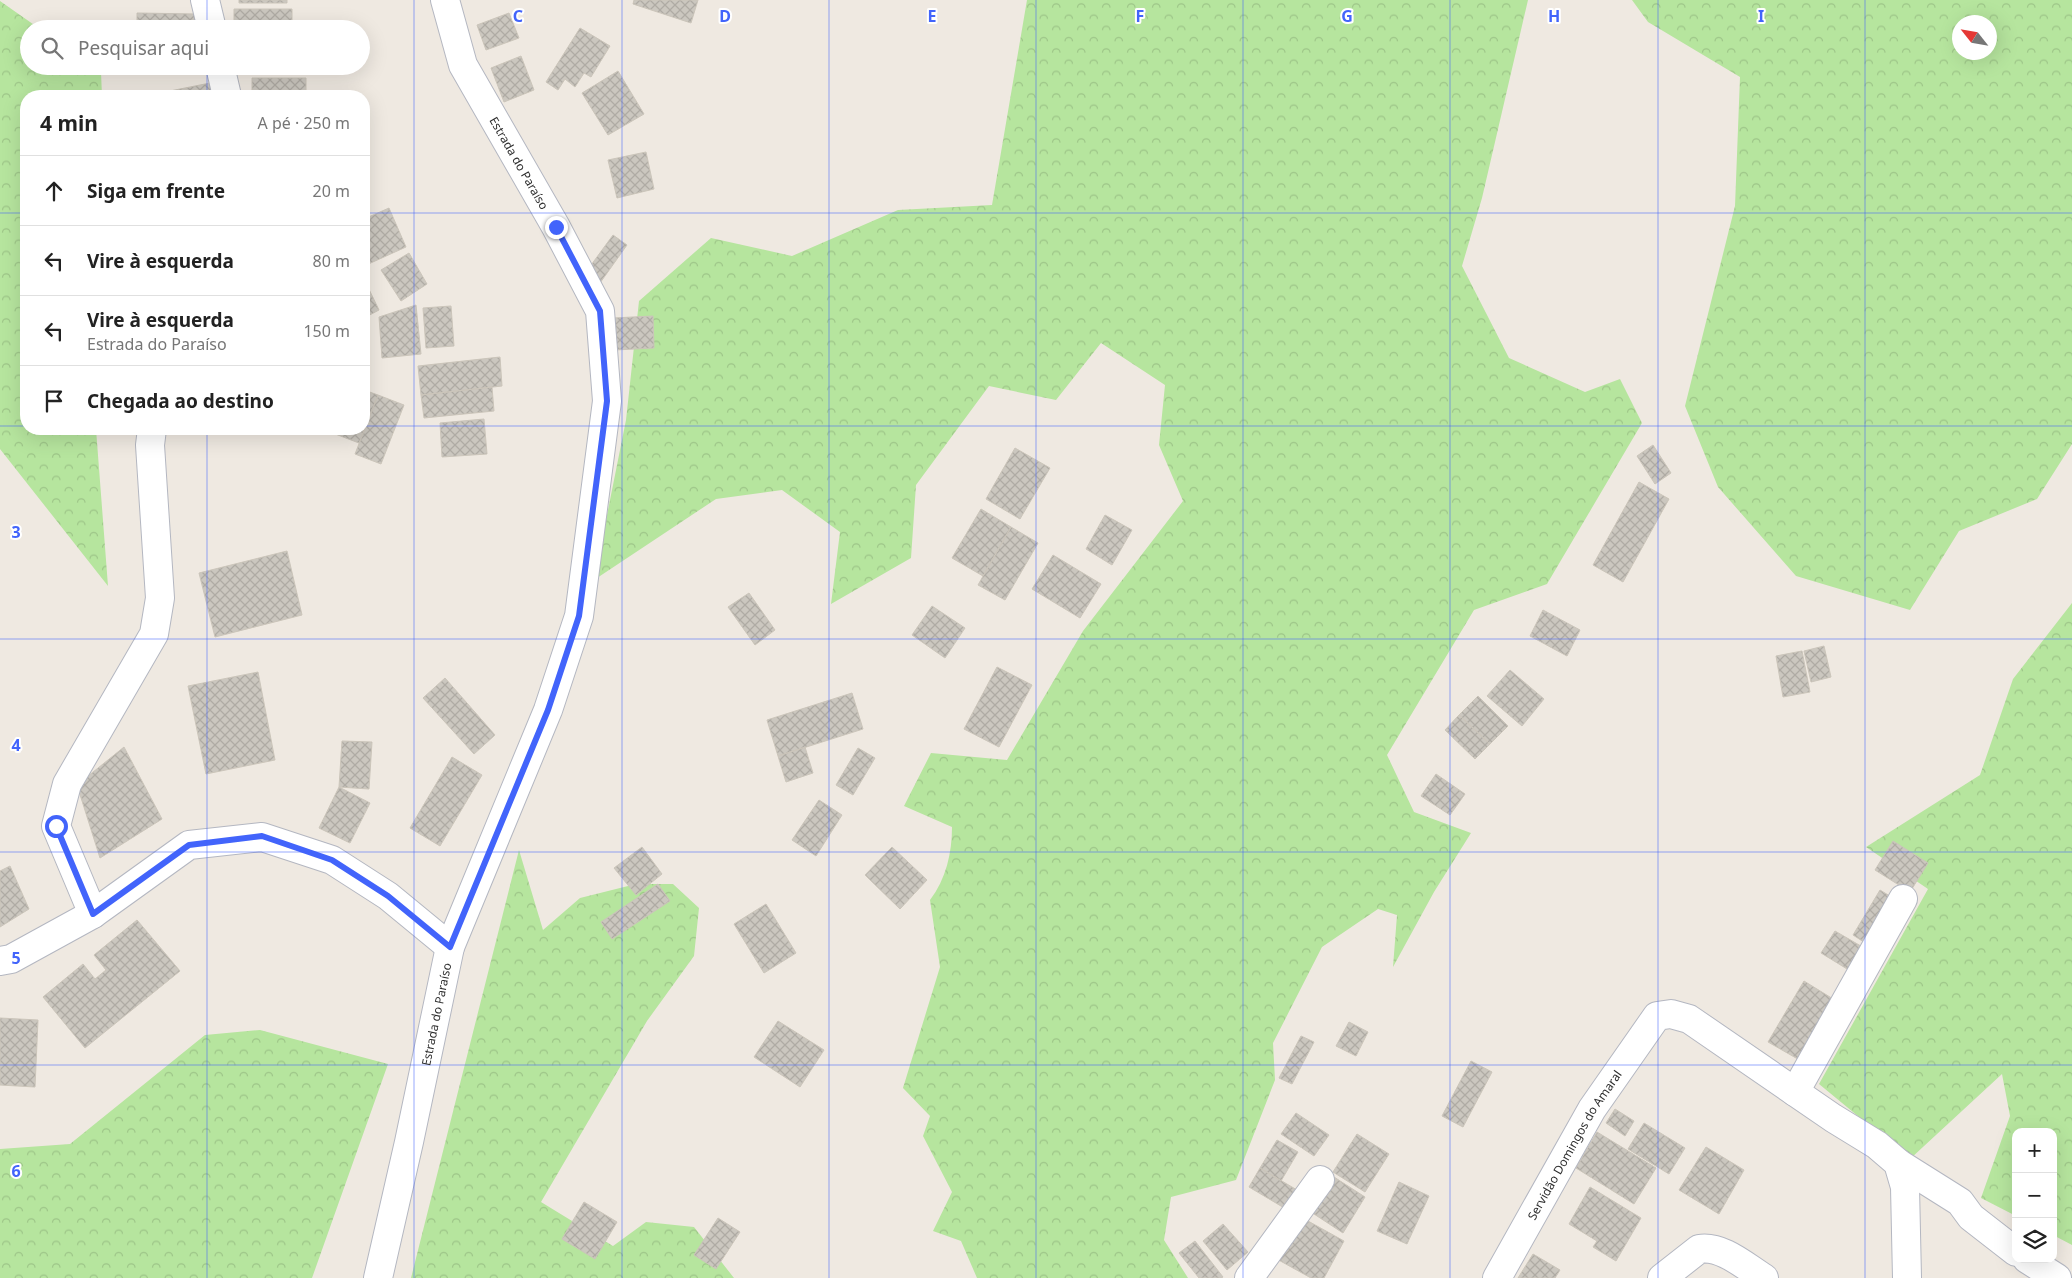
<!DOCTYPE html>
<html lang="pt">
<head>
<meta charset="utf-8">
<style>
  :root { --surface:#fff; --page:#f6f6f6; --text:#222; --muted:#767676; --line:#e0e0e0 }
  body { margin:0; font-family:"Noto Sans",sans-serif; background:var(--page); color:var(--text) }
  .controls { position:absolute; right:15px; bottom:15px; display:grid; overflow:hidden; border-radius:10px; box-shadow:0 5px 20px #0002 }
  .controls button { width:45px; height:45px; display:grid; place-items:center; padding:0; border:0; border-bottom:1px solid var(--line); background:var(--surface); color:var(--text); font:25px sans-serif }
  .compass { position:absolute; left:1952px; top:15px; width:45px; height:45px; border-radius:50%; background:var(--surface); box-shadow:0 5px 20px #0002; rotate:301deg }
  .stop { position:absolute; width:15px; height:15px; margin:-11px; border:4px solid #4264fb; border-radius:50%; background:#fff }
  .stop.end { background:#4264fb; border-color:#fff; box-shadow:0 1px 5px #0008 }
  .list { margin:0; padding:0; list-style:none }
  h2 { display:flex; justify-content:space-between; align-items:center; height:65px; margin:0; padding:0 20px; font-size:21px }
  h2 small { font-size:16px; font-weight:400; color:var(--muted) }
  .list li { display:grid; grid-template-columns:32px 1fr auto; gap:15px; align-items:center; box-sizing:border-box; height:70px; padding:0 20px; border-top:1px solid var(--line) }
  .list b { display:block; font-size:19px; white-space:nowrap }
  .list p { margin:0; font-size:16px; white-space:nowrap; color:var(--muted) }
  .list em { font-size:16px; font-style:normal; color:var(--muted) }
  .icon { flex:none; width:28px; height:28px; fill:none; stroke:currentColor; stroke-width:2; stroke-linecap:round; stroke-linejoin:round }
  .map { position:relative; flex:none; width:2072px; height:1278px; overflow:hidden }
  .search { position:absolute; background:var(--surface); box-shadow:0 5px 20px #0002; left:20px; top:20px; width:350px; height:55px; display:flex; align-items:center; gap:12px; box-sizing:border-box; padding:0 18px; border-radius:28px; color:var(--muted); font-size:19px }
  .panel { position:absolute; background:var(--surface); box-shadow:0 5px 20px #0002; left:20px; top:90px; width:350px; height:345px; border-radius:20px }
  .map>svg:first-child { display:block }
</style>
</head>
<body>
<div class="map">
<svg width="2072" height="1278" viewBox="0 0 2072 1278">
  <defs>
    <pattern id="forest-crowns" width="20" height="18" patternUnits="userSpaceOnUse" patternTransform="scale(1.25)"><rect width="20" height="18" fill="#b6e59e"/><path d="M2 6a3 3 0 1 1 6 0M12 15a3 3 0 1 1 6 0" fill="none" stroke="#9dc588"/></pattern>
    <pattern id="building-cross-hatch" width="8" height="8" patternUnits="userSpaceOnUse" patternTransform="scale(1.25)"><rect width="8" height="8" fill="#cbc7bf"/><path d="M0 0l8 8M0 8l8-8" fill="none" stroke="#afaba4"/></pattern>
  </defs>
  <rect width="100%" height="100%" fill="#efe9e1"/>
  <!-- forest -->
  <path fill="url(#forest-crowns)" fill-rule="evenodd" d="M1027 0H1528L1482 198 1462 266 1509 358 1585 392 1620 379 1642 423 1547 584 1474 610 1387 755 1414 812 1471 833 1434 892 1393 967 1397 915 1378 909 1322 947 1273 1043 1275 1080 1236 1180 1171 1197 1164 1240 1188 1278H977L961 1241 933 1231 952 1192 923 1136 930 1116 903 1088 940 967 930 900C946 879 952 853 952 827L904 806 931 753 1007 760 1083 631 1183 501 1159 445 1165 385 1101 343 1056 400 989 386 916 485 911 558 831 604 840 532 782 490 716 499 594 580 626 420 639 301 711 238 792 256 898 210 992 205Z
    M1632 0H2072V444L2037 499 1959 531 1910 610 1796 576 1718 487 1685 406 1735 206 1740 77 1648 22ZM1960 22H1990V52H1960Z
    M0 1 40 29H29V66H93L101 72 102 96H26V429H96L108 586 0 449Z
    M2072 603V1245L2053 1235V1132H2016V1216L1981 1198 2010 1116 2002 1074 1910 1159 1819 1084 1928 889 1866 847 1980 775 2013 679Z
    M519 850 543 930 580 898 636 884H673L699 908 694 956 647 1021 541 1202 613 1246 646 1222 694 1227 734 1278H411Z
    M260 1030 388 1064 312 1278H0V1149L70 1144 205 1035Z"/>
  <!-- building -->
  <path fill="url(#building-cross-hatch)" stroke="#cbc5ba" d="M239 0H287V3H239Z
    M634 0H698L691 23 633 4Z
    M234 9H292V29H246V26H234Z
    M137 13 195 14V29H137Z
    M509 13 519 38 486 50 477 25Z
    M580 28 610 46 591 77 584 73 575 87 565 79 558 90 546 82Z
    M521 56 534 90 504 102 491 68Z
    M271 66H295V69L271 70Z
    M618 71 644 114 608 135 582 93Z
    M252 78H306V96H252Z
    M210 83 212 96H150V95Z
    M646 152 654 189 617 198 608 160Z
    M389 208 406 247 364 266V219Z
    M613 235 627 245 600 283 586 272Z
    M409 253 427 284 401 301 381 270Z
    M364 279 379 310 364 318Z
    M416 305 421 354 382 358 379 317Z
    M451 306 454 346 426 348 423 308Z
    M653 316 654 348 615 350 613 318Z
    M500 357 502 386 421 395 418 366Z
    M492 387 494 411 424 418 421 395Z
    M364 390 378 395 359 443 330 432 332 429H364Z
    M378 395 404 405 381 464 355 454Z
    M484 419 487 454 442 457 440 423Z
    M1653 445 1671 473 1655 484 1637 456Z
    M1015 448 1050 468 1020 519 986 499Z
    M1639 482 1669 499 1623 582 1593 565Z
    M981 509 1011 527 983 576 952 558Z
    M1105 515 1132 530 1112 565 1086 549Z
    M1011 527 1038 543 1005 600 978 585Z
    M287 551 302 615 215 637 199 573Z
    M1053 555 1101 584 1080 618 1032 589Z
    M749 593 775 630 755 645 728 607Z
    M932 606 965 628 945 658 912 635Z
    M1543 610 1580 630 1567 656 1530 636Z
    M1824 646 1831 677 1811 682 1804 651Z
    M1802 651 1810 692 1783 697 1776 656Z
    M997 667 1032 685 999 747 964 729Z
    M1510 670 1544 699 1522 726 1487 696Z
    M258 672 275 760 206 774 188 686Z
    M445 678 495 735 474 754 423 698Z
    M852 693 863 729 778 756 767 720Z
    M1478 696 1508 726 1490 744 1459 715Z
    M1459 715 1490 744 1475 759 1445 730Z
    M342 741 372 742 369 789 339 787Z
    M124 747 162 819 100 858 77 785Z
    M805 747 813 773 786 782 778 756Z
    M858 748 875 758 853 795 836 785Z
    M452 757 482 775 440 846 410 828Z
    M1436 774 1465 794 1450 815 1421 796Z
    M339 787 370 803 350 843 319 828Z
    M819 800 842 815 816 856 792 840Z
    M1893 841 1928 863 1910 892 1875 870Z
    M642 847 662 874 636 895 614 868Z
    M892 847 927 880 900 909 865 875Z
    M10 866 29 909 0 927V871Z
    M658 884 670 901 612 939 601 922Z
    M1880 890 1898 901 1870 946 1853 935Z
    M766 904 796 953 764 973 734 924Z
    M137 920 180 971 85 1048 43 997 83 964 95 979 106 970 94 955Z
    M1835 931 1866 949 1852 972 1821 953Z
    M1804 981 1838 1002 1803 1062 1768 1042Z
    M0 1018 38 1020 35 1087 0 1085Z
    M778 1021 824 1050 800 1087 754 1057Z
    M1349 1022 1368 1032 1356 1056 1336 1046Z
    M1301 1036 1314 1042 1292 1084 1279 1078Z
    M1471 1061 1492 1072 1463 1127 1442 1116Z
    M1615 1109 1634 1121 1625 1136 1606 1123Z
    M1296 1113 1329 1135 1314 1156 1281 1134Z
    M1644 1123 1685 1148 1669 1174 1628 1149Z
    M1597 1132 1656 1168 1634 1204 1576 1168Z
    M1357 1134 1389 1154 1365 1192 1333 1172Z
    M1277 1140 1298 1152 1281 1181 1260 1168Z
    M1706 1147 1744 1170 1719 1214 1679 1190Z
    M1260 1168 1297 1190 1286 1209 1249 1187Z
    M1334 1177 1365 1197 1343 1233 1311 1212Z
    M1399 1182 1429 1196 1407 1244 1377 1231Z
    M1590 1187 1641 1218 1616 1261 1593 1247 1597 1241 1569 1224Z
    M584 1202 617 1222 595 1259 562 1239Z
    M1299 1216 1344 1241 1324 1278H1311L1275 1258Z
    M718 1218 740 1232 716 1269 694 1255Z
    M1223 1224 1248 1252 1227 1270 1203 1241Z
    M1195 1241 1223 1277 1221 1278H1199L1179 1253Z
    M1533 1254 1560 1270 1555 1278H1518Z"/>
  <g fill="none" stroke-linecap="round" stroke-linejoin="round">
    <defs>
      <g id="minor">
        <path d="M205 0 212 29"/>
        <path d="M220 66 227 96"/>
        <path d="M93 914 56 826 67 784 154 634 160 598 150 445 152 429"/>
        <path d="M0 961 11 959 93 914 189 845 262 837 332 860 388 896 450 947"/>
        <path d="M1795 1092 1903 899"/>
        <path d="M1898 1163 1960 1202 1971 1217 2016 1252"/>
        <path d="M2027 1259 2057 1278"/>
        <path id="s1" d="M378 1278 409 1142 450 947 548 710 579 616 607 401 600 311 556 227 463 65 445 0"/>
        <path d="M1249 1278 1320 1180"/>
        <path id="s2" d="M1497 1278 1592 1109 1657 1016 1671 1014 1689 1019 1833 1118 1877 1145 1898 1163 1905 1187 1907 1278"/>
        <path d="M1662 1278 1699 1249C1722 1245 1746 1267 1764 1278"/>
      </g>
    </defs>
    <!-- minor casing -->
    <use href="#minor" stroke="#b4b7c1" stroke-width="30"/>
    <!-- minor -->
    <use href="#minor" stroke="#fff" stroke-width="28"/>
  </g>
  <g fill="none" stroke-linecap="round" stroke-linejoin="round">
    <!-- route -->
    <path stroke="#4264fb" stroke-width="6" d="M56 826 93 914 189 845 262 836 332 860 388 896 450 947 548 710 579 616 607 401 600 311 556 227"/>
  </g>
  <!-- grid -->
  <path fill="none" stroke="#4264fb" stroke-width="1" stroke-opacity="0.55" d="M207 0V29M414 0V1278M622 0V1278M829 0V1278M1036 0V1278M1243 0V1278M1450 0V1278M1658 0V1278M1865 0V1278M207 66V96M0 213H26M364 213H2072M0 426H26M364 426H2072M207 429V1278M0 639H2072M0 852H2072M0 1065H2072"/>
  <g text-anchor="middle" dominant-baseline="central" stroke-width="4" stroke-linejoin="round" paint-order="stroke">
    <!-- street labels -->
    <g font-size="12" fill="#2e2e2e" stroke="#fff">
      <text transform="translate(519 163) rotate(60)">Estrada do Paraíso</text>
      <text stroke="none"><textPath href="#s1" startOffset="270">Estrada do Paraíso</textPath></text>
      <text stroke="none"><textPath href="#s2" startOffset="154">Servidão Domingos do Amaral</textPath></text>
    </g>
  </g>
  <g font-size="16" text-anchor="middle" font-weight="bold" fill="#4264fb" stroke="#fff" stroke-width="4" stroke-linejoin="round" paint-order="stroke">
    <text x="518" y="22">C</text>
    <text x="725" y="22">D</text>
    <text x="932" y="22">E</text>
    <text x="1140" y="22">F</text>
    <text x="1347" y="22">G</text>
    <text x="1554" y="22">H</text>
    <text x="1761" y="22">I</text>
    <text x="16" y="538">3</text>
    <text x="16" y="751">4</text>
    <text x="16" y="964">5</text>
    <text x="16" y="1177">6</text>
  </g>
</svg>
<div class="controls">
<button>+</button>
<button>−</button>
<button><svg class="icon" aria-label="layers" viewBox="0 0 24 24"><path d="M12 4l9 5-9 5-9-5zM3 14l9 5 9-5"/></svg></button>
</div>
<svg class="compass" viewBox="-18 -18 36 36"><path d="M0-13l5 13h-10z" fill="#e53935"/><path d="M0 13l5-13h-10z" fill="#767676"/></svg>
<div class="stop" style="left:56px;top:826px"></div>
<div class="stop end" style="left:556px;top:227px"></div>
<div class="search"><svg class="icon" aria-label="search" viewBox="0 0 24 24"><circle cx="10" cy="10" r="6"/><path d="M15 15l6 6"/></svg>Pesquisar aqui</div>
<section class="panel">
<h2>4 min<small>A pé · 250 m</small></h2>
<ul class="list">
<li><svg class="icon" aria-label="ahead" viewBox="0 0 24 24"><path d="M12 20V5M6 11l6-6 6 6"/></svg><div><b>Siga em frente</b></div><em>20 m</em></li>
<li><svg class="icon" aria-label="left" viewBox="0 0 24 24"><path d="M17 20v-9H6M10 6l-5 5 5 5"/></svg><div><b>Vire à esquerda</b></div><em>80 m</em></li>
<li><svg class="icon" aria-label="left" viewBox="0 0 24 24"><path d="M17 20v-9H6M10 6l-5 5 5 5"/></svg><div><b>Vire à esquerda</b><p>Estrada do Paraíso</p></div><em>150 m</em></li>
<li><svg class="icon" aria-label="arrive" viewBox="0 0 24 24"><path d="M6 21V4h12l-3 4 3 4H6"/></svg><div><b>Chegada ao destino</b></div></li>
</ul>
</section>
</div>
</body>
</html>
